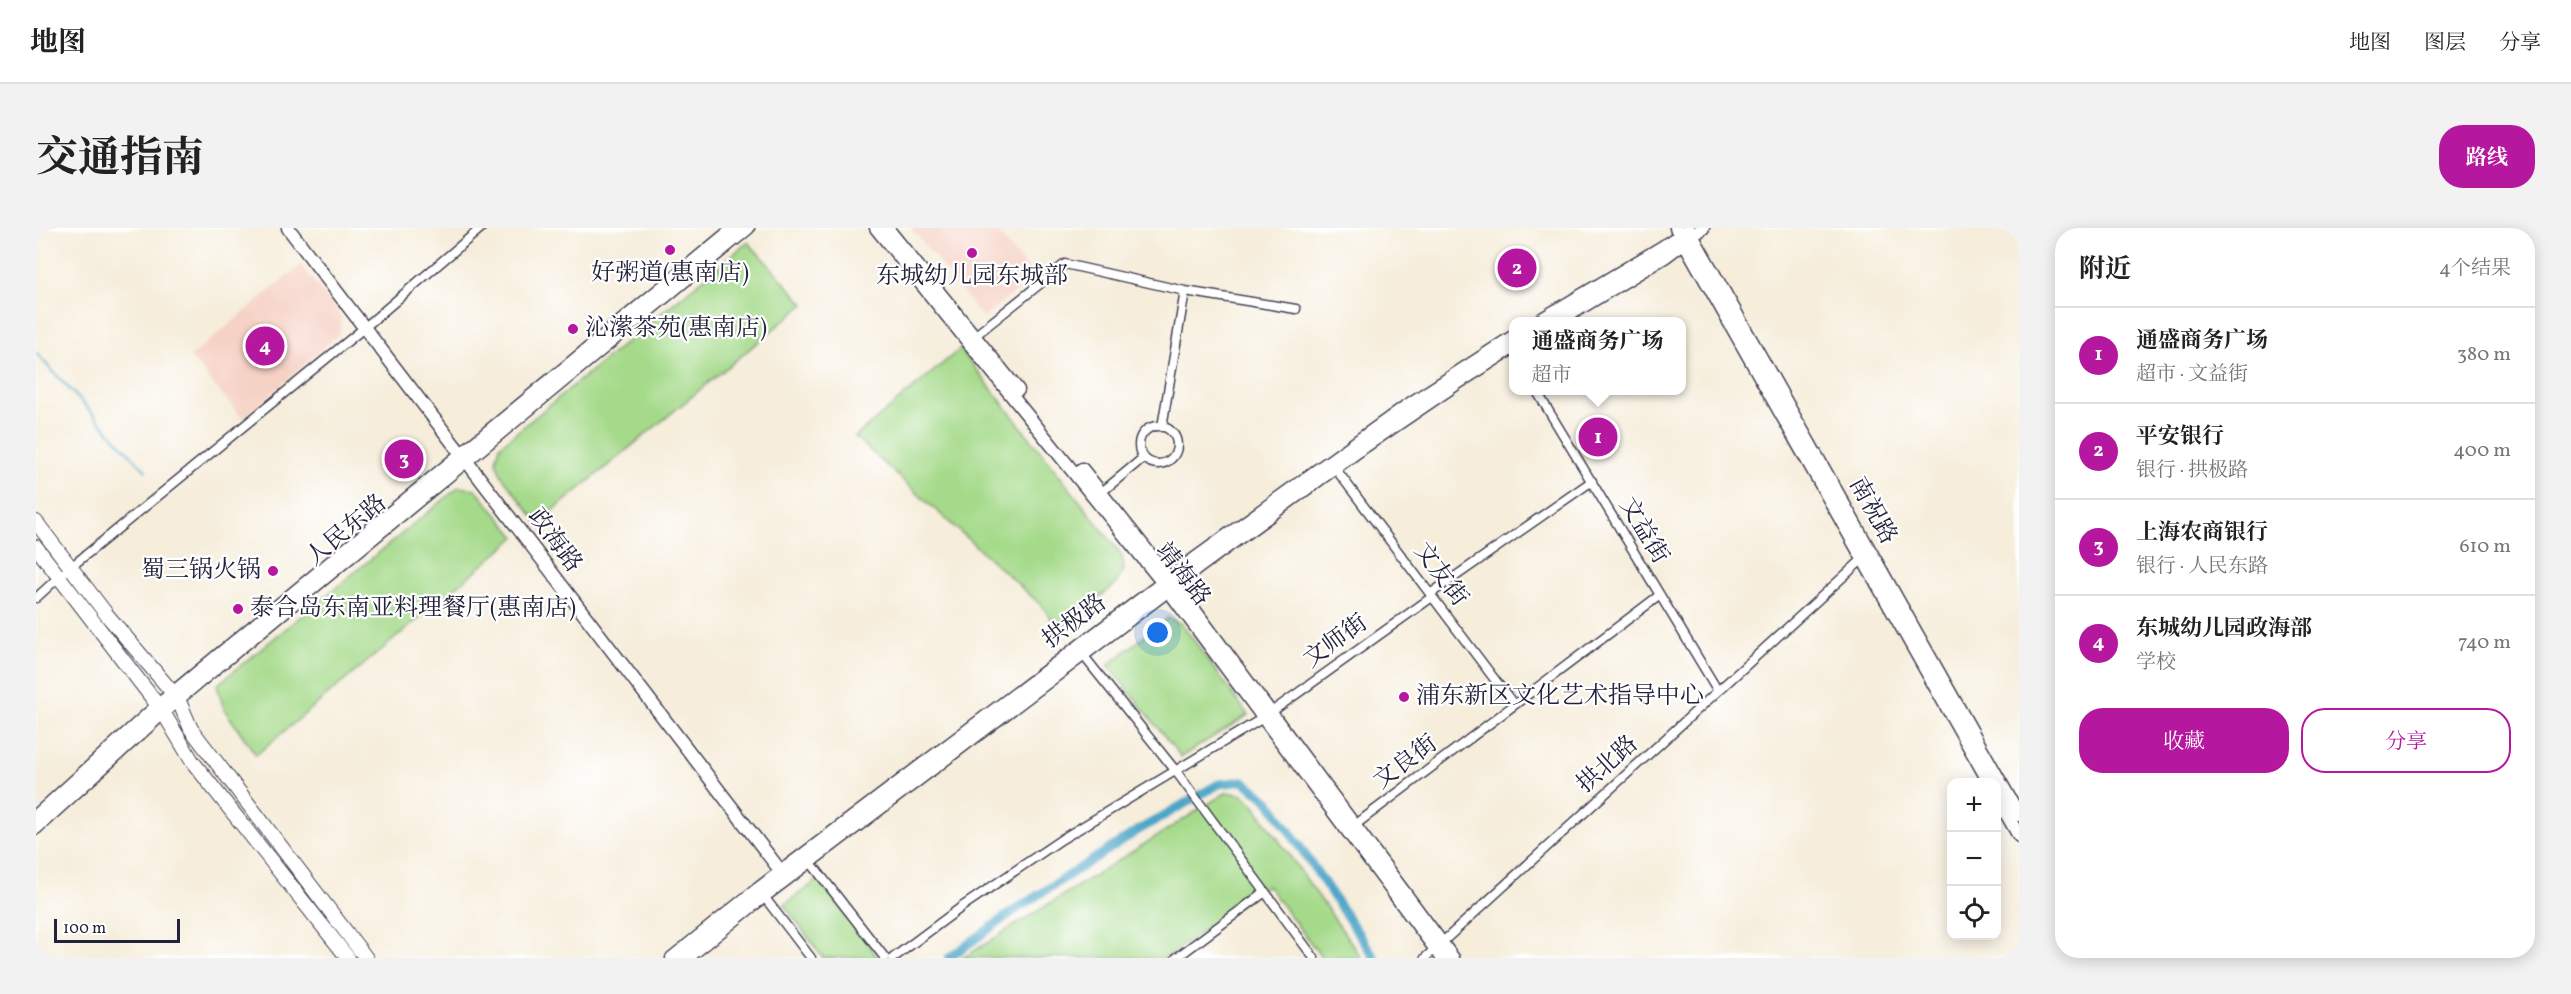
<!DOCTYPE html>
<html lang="zh">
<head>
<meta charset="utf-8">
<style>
  :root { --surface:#fff; --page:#f2f2f2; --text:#222; --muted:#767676; --line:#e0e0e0; --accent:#b5179e }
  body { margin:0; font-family:Vollkorn,"Noto Serif SC",serif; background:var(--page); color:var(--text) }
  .controls { position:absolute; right:18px; bottom:18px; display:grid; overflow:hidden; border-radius:12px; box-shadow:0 3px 15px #0003 }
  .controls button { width:54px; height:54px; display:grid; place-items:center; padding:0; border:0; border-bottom:2px solid var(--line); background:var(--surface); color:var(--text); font:30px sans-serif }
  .scale { position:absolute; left:18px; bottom:15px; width:126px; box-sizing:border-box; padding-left:6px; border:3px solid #22223b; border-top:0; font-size:16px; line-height:21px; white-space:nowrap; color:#22223b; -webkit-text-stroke:4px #fff; paint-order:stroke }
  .you { position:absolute; left:1122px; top:405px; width:21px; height:21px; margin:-15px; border:4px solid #fff; border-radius:50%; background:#1a73e8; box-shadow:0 0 0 9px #1a73e833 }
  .badge { display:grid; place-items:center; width:39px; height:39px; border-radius:50%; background:var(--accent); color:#fff; font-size:20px; font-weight:700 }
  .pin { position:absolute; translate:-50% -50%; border:3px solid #fff; box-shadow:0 2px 6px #0006 }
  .popup { position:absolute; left:1473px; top:89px; width:177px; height:78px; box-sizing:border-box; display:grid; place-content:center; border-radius:12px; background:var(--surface); filter:drop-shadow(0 2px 4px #0005); font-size:20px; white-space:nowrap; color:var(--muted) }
  .popup b { font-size:22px; color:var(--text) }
  .popup::after { content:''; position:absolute; left:50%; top:100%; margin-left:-12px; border:12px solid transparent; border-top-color:var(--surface) }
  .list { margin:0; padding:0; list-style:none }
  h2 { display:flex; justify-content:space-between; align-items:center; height:78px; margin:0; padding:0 24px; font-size:26px }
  h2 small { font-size:20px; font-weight:400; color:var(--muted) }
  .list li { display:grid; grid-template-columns:39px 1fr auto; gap:18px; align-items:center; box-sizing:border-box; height:96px; padding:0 24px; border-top:2px solid var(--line) }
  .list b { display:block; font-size:22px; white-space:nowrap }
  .list p { margin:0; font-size:20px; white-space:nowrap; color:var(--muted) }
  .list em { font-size:20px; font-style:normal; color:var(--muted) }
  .actions { display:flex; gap:12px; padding:18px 24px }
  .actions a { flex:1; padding:14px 0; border:2px solid var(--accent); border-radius:24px; text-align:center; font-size:21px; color:var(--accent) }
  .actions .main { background:var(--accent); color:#fff }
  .icon { flex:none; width:33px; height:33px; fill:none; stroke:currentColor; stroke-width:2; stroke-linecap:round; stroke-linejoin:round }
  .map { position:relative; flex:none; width:1983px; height:730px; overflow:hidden; border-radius:24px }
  header { display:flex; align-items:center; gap:36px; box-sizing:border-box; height:84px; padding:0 30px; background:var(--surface); border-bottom:2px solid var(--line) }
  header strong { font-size:28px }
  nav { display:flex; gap:33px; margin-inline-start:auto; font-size:21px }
  .intro { display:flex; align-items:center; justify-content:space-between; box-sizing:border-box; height:144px; padding:0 36px }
  h1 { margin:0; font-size:42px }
  .button { padding:15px 27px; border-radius:24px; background:var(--accent); color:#fff; font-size:21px; font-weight:700 }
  main { display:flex; gap:36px; padding:0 36px }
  aside { flex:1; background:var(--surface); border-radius:24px; box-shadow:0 3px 15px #0003 }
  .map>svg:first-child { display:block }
</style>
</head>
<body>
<header>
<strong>地图</strong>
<nav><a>地图</a><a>图层</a><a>分享</a></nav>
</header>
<div class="intro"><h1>交通指南</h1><a class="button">路线</a></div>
<main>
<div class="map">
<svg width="1983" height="730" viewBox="0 0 1983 730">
  <rect width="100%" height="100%" fill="#fff"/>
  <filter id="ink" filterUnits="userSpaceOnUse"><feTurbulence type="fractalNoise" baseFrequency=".0167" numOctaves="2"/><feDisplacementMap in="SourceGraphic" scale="12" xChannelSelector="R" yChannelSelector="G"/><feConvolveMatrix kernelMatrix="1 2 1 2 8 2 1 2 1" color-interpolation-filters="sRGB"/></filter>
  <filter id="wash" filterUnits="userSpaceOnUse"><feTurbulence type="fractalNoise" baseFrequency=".008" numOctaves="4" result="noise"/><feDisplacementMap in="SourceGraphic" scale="24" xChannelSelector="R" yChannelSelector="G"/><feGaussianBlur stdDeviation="1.35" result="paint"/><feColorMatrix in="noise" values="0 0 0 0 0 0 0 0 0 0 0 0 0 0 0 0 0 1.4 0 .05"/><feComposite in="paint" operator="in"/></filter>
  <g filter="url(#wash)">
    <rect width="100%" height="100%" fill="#f6edda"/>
    <!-- built -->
    <path fill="#f6d1c5" d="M875 0H958L998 49 947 90Z
      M265 37 306 89 303 106 207 191 154 129Z"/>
    <!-- green -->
    <path fill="#a5da8a" stroke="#647e62" stroke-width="1.5" d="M712 14 768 76 502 295 465 247 460 232 464 218Z
      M924 121 1086 327 1088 342 1079 357 1023 401 1005 377 819 209Z
      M423 259 439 261 480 309 220 527 188 481 181 457Z
      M1132 390 1146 396 1212 487 1145 529 1072 437Z
      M1191 564 1207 567 1218 577 1326 730H1286L1231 657 1129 730H927Z
      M783 651 841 728 838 730H787L748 677Z"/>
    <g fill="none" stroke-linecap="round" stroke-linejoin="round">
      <!-- stream -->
      <path stroke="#4ba5c8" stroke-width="2" d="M0 125 110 243"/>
      <!-- canal -->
      <path stroke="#4ba5c8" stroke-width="9" d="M913 730 976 684 1101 603 1183 556 1207 553 1233 573 1339 730"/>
    </g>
  </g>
  <g filter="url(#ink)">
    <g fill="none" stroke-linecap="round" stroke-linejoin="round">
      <defs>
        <path id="street" d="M936 110 1029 36 1149 63 1260 81
          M1500 162 1682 463
          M1103 217a19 19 0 1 1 38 0a19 19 0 1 1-38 0Z
          M1126 199 1149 63
          M1299 240 1478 477
          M1061 268 1107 230
          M1394 366 1556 253
          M0 370 24 348 328 100 445 0
          M1047 427 1139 542 1278 730
          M1315 600 1624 367
          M772 631 849 730
          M726 666 775 730
          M857 730 927 678 1026 611 1227 490 1396 369
          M1140 730 1229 664
          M1389 730 1830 328"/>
        <path id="secondary" d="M252 0 750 650
          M840 0 1127 355 1406 730
          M851 0 982 162
          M1640 0 1953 554
          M1652 0 1983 587
          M1501 94 1625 20 1650 3
          M1521 94 1630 28 1667 0
          M1046 241 1160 384 1417 730
          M1960 568 1983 608
          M0 588 121 478 698 0
          M0 600 142 471 712 0
          M636 730 722 661 1157 332 1369 179 1478 108
          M651 730 728 668 1163 339 1329 218 1420 156 1478 119"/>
        <path id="primary" d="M0 294 71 387 142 471 155 501 330 730
          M0 319 127 484 156 533 312 730"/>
      </defs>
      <!-- street casing -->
      <use href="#street" stroke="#424053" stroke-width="11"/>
      <!-- secondary casing -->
      <use href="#secondary" stroke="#424053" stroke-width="15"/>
      <!-- primary casing -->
      <use href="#primary" stroke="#424053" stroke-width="16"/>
      <!-- street -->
      <use href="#street" stroke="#fff" stroke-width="8"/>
      <!-- secondary -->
      <use href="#secondary" stroke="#fff" stroke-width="12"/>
      <!-- primary -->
      <use href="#primary" stroke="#fff" stroke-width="14"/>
    </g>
  </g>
  <!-- markers -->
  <g fill="#b5179e" stroke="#fff" stroke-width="2">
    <circle cx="634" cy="22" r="6"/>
    <circle cx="936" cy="25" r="6"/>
    <circle cx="537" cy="101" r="6"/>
    <circle cx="237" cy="343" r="6"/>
    <circle cx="202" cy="381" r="6"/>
    <circle cx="1368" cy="469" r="6"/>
  </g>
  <g text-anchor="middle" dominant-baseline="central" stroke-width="4.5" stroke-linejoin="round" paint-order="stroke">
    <!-- poi labels -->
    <g font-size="24" fill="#22223b" stroke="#fff" text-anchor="start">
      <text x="634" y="46" text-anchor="middle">好粥道(惠南店)</text>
      <text x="936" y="49" text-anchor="middle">东城幼儿园东城部</text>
      <text x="549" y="101">沁潆茶苑(惠南店)</text>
      <text x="225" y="343" text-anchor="end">蜀三锅火锅</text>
      <text x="214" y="381">泰合岛东南亚料理餐厅(惠南店)</text>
      <text x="1380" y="469">浦东新区文化艺术指导中心</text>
    </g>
    <!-- street labels -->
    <g font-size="24" fill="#22223b" stroke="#fff">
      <text transform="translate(1836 283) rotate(61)">南祝路</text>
      <text transform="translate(311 303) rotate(-40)">人民东路</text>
      <text transform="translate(1607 303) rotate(59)">文益街</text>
      <text transform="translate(518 313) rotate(53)">政海路</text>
      <text transform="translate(1146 347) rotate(52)">靖海路</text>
      <text transform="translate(1404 347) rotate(53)">文友街</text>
      <text transform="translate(1039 394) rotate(-37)">拱极路</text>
      <text transform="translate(1300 414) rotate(-36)">文师街</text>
      <text transform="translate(1370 535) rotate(-37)">文良街</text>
      <text transform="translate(1572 537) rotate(-42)">拱北路</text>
    </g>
  </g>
</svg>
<div class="controls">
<button>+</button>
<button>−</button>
<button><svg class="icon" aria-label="locate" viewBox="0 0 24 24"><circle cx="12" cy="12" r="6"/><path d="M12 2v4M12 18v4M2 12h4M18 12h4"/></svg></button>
</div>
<div class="scale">100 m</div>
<div class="you"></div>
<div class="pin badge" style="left:1562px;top:209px">1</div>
<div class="popup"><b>通盛商务广场</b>超市</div>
<div class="pin badge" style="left:1481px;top:40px">2</div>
<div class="pin badge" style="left:368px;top:231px">3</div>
<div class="pin badge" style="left:229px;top:118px">4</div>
</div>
<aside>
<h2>附近<small>4个结果</small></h2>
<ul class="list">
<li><span class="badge">1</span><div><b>通盛商务广场</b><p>超市 · 文益街</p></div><em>380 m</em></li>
<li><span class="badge">2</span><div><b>平安银行</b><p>银行 · 拱极路</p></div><em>400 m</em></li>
<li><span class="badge">3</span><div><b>上海农商银行</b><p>银行 · 人民东路</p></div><em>610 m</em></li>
<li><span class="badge">4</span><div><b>东城幼儿园政海部</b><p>学校</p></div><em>740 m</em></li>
</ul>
<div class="actions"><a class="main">收藏</a><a>分享</a></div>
</aside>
</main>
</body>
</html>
